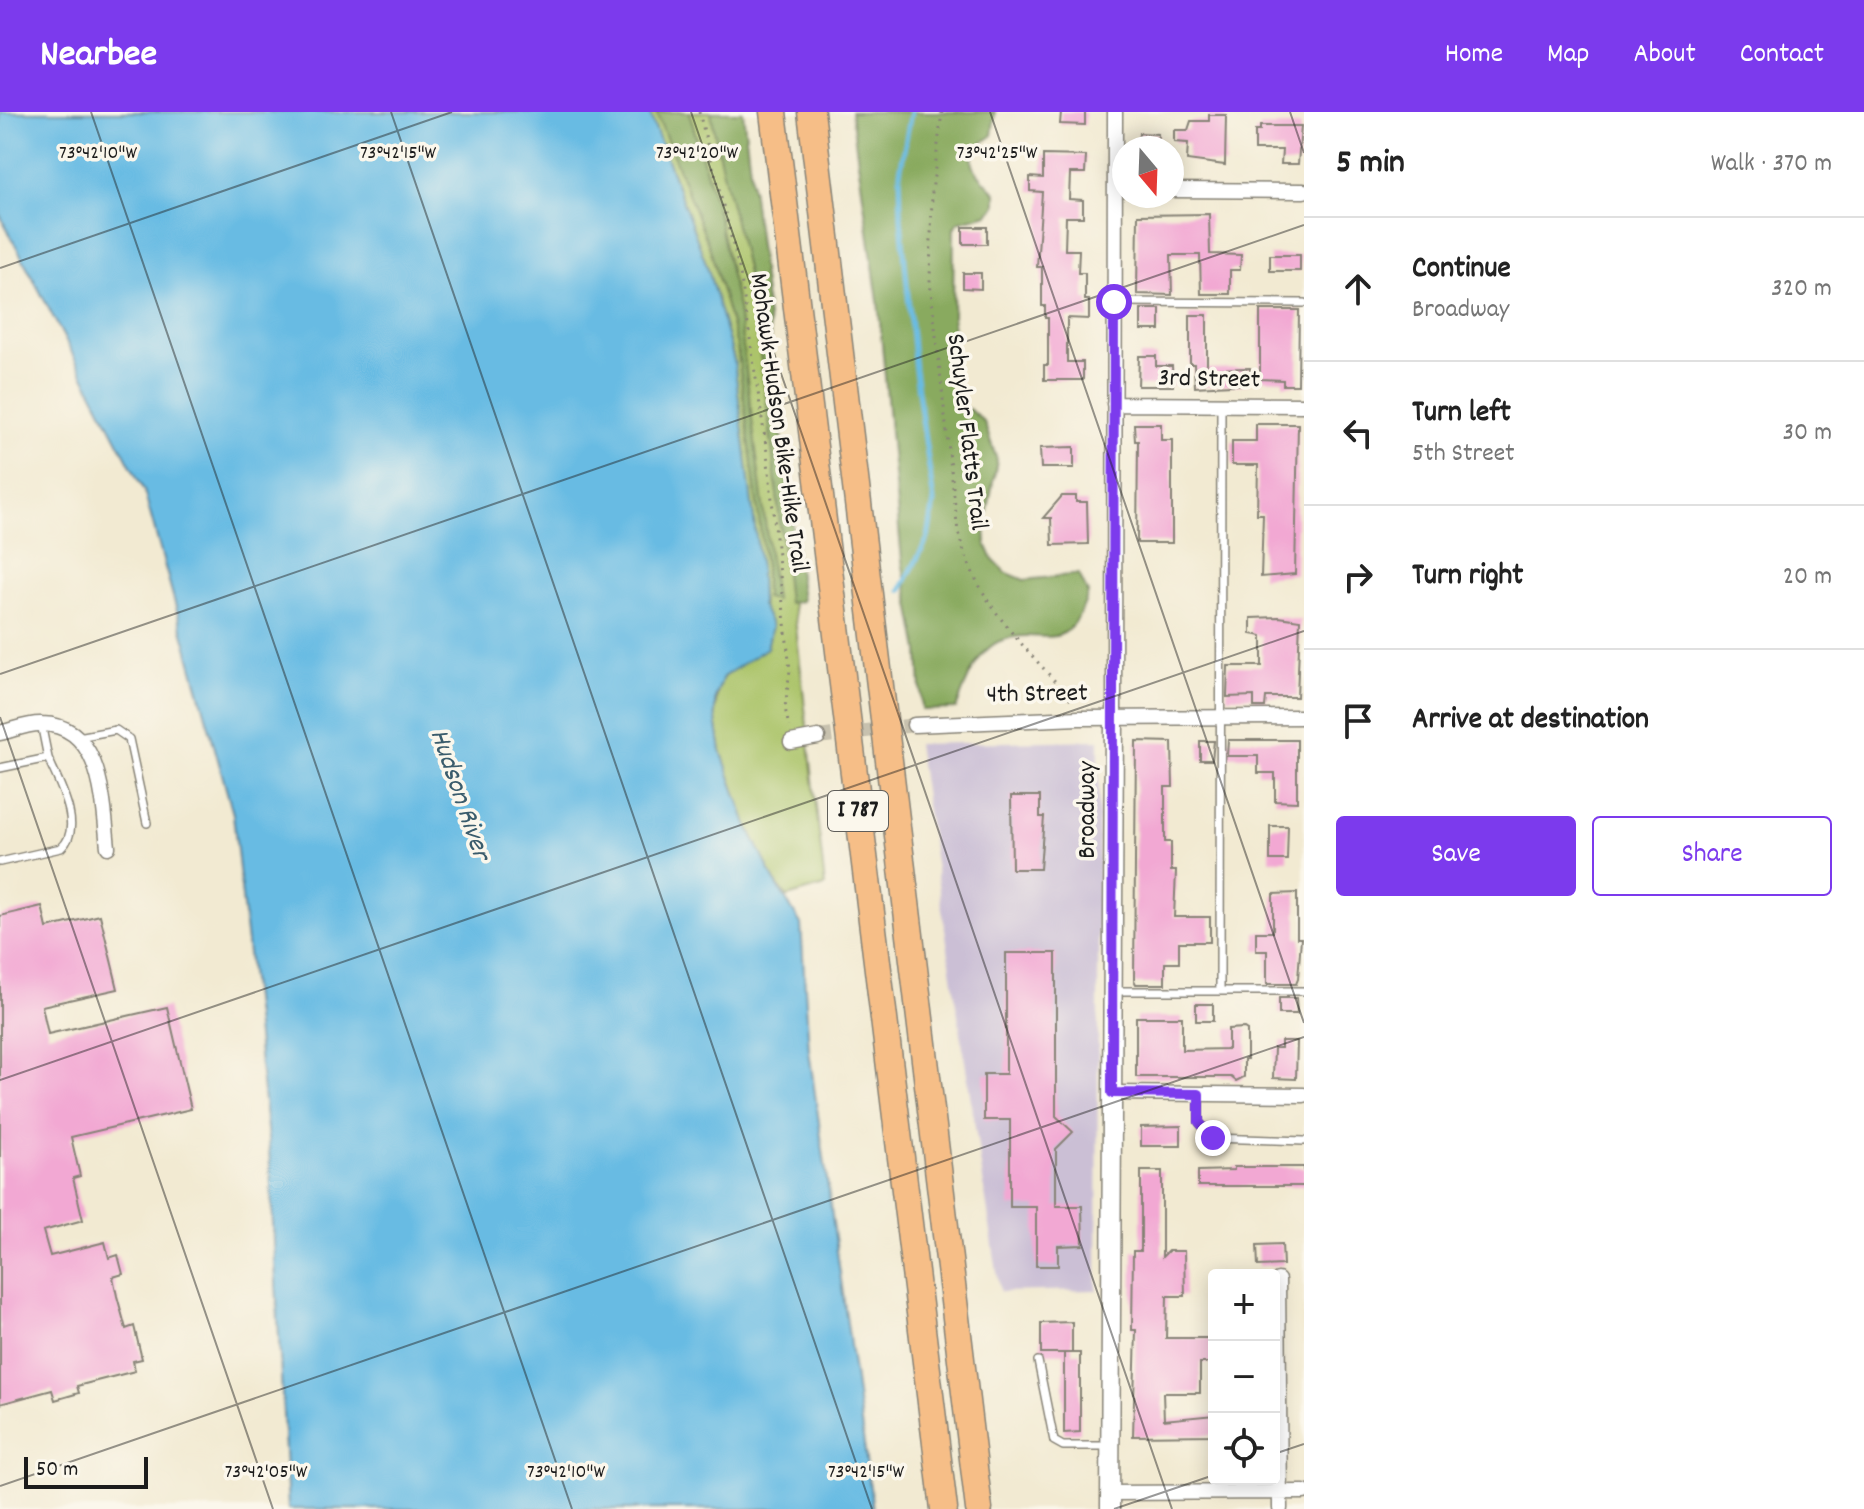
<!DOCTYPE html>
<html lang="en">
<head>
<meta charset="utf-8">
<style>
  :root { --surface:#fff; --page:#f6f6f6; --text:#222; --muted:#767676; --line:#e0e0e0; --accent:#7c3aed }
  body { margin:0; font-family:Dekko,sans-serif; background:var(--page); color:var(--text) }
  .controls { position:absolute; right:24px; bottom:24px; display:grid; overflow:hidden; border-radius:8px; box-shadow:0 4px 20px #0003 }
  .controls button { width:72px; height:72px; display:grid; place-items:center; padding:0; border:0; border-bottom:2px solid var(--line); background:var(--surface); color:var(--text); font:40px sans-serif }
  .compass { position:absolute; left:1112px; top:24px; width:72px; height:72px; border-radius:50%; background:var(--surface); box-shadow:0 4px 20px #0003; rotate:161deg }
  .scale { position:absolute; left:24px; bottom:20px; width:124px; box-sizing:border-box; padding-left:8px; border:4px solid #1c1c1c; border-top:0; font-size:22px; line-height:28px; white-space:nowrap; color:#1c1c1c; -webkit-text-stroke:6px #fbf7ec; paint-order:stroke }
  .stop { position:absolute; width:24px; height:24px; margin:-18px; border:6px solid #7c3aed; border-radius:50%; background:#fff }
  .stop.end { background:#7c3aed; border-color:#fff; box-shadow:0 2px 8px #0008 }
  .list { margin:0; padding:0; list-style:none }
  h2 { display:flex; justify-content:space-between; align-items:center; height:104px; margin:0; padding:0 32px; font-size:34px }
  h2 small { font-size:26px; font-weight:400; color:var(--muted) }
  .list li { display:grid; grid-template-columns:52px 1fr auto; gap:24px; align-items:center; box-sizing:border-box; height:144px; padding:0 32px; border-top:2px solid var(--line) }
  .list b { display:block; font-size:30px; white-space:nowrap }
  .list p { margin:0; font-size:26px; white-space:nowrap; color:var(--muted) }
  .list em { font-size:26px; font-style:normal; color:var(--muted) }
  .actions { display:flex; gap:16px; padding:24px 32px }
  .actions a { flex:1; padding:18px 0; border:2px solid var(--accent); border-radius:8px; text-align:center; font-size:28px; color:var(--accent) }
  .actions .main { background:var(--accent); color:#fff }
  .icon { flex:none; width:44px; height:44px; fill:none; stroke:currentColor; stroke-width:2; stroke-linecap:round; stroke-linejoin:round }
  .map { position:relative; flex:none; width:1304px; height:1397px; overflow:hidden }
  header { display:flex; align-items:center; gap:48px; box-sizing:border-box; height:112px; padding:0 40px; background:var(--accent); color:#fff }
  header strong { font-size:38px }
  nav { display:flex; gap:44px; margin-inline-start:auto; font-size:28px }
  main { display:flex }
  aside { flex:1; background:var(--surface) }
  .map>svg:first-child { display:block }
</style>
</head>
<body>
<header>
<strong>Nearbee</strong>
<nav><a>Home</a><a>Map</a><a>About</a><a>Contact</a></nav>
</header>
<main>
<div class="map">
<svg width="1304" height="1397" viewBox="0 0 1304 1397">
  <rect width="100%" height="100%" fill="#fbf7ec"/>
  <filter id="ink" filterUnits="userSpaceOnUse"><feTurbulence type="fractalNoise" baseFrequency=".0125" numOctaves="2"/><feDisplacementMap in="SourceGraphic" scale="16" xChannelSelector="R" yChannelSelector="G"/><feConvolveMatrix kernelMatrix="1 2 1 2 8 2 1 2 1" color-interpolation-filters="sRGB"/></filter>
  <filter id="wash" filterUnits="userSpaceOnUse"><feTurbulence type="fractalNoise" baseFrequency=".006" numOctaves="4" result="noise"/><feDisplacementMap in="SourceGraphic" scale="32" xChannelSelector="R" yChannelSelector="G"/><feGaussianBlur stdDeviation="1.8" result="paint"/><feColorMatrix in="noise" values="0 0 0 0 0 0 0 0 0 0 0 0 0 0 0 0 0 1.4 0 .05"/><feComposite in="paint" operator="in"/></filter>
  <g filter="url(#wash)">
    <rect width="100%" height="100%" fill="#f2ead2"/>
    <!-- industrial -->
    <path fill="#cbbfd5" d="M1099 628 1097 1178 1000 1180 917 632Z"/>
    <!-- green -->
    <path fill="#acc46a" stroke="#647043" stroke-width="2" d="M649 0H731L754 140 825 774 787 785 774 768 747 712 721 639 715 601 718 575 723 565 737 555 763 501 734 248 707 154Z"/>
    <!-- forest -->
    <path fill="#89aa5e" stroke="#52633d" stroke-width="2" d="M656 0H689L716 93 738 196 775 488 765 486V455L737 234 710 137Z
      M711 0H743L802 489 788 491C777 381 767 270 747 162 736 107 719 55 711 0Z
      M851 0H995L992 24C957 47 975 58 996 81V94L988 102 958 110 954 116 952 293 971 298 984 310 997 348 985 414 986 432 993 448 1005 460 1024 468 1079 462 1088 481C1067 550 1041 512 1000 529 976 539 964 575 956 597L922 598 919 539 902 449 878 189Z"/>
    <!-- water -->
    <path fill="#67bbe3" stroke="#426c80" stroke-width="2" d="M0 0H649L707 154 734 248 760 456 761 493 772 514 767 536 723 565 715 586V601L721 639 747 712 774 768 801 812 809 939 873 1397H288L269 1036 233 702 144 379 0 103Z"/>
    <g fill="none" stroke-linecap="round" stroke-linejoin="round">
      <!-- stream -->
      <path stroke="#67bbe3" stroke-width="5" d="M901 478 928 426 934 390 915 258 901 107 900 60 911 0"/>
    </g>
    <g id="blocks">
      <!-- building -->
      <path fill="#f2a8d3" d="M1061 0H1085V13L1060 12Z
        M1209 3H1226L1225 53 1187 48 1188 31 1174 30V18H1188L1191 9H1209Z
        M1260 14H1301L1298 52H1281L1282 38H1255V19H1260Z
        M1139 21 1158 22 1157 36H1138Z
        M1043 43 1086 44 1085 61H1070L1069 87 1083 88V105H1066L1065 138H1079L1078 161H1085V188H1089V207L1067 206V250H1083V268H1044V253H1048V206H1045V194H1042V155H1037L1042 80 1030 79V65L1043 66Z
        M1209 102 1210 142 1241 143 1240 158H1230V182H1201L1200 143H1171L1172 183 1137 182 1138 103Z
        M963 115H987V132H963Z
        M1270 143H1300V159H1270Z
        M963 161H981V177L963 176Z
        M1141 197H1160V218H1141Z
        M1260 198H1299L1298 273H1283V268L1260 267Z
        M1190 203H1207V257L1250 256V272L1195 275 1194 252H1190Z
        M1139 244H1156V254H1172L1173 274H1138Z
        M1134 312H1161V328H1172V431H1137L1138 329H1135Z
        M1256 312H1298L1295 462 1261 465 1263 402H1257L1258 353H1232V329H1256Z
        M1074 335V356H1041L1040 336Z
        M1062 384H1076V390H1087L1088 432 1052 433 1051 406H1043Z
        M1279 505 1300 508 1297 585H1266L1265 595H1254V584L1227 585 1228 554H1262V524L1251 522V506Z
        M1297 628V690L1275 689V661H1258V644H1227L1228 628Z
        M1136 629 1172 630 1173 675H1165V730H1171V759H1176L1174 805H1210V830H1179V851H1165V872H1136L1134 868Z
        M1200 629H1214L1212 648H1200Z
        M1011 684H1040V705H1044L1040 757H1012Z
        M1270 714H1288L1287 748H1270Z
        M1297 781V826H1301L1298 867 1296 872H1267V839H1256V820H1273V782Z
        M42 794 47 816 100 803 118 877 42 894 48 922 167 895 191 997 71 1025 80 1064 73 1066 83 1108 43 1119 50 1144 105 1130 109 1146 118 1143 123 1162 113 1165 117 1184 126 1217 134 1214 142 1247 133 1249 135 1259 77 1274 79 1281 55 1288 52 1278 0 1292V804Z
        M1006 841H1056V1004L1073 1020 1056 1037V1094H1082L1083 1133 1058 1134V1154H1036V1095H1010V1008H984V962H1006Z
        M1279 886H1296L1297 902H1279Z
        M1196 892H1213V909H1196Z
        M1136 905H1182V938L1228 937V917L1244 916 1247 918V947H1244V965L1236 969 1231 965H1136Z
        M1281 929H1297L1296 967 1273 966 1274 936H1281Z
        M1181 1014V1034H1141V1015Z
        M1234 1055H1304V1074H1198V1059L1234 1058Z
        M1141 1059H1162V1145L1168 1139H1184L1185 1184H1167L1166 1226H1213V1251H1200V1281H1163L1164 1308 1214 1303V1323L1133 1324 1136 1218H1132L1133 1139H1141Z
        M1282 1132 1283 1153 1258 1154 1257 1133Z
        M1072 1210V1241H1041V1211Z
        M1064 1241H1080V1320L1064 1321Z"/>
    </g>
  </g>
  <g filter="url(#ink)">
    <use href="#blocks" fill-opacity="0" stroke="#878377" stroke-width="2"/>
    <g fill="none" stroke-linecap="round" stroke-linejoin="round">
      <!-- minor-tunnel -->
      <path stroke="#c7c1ae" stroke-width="14" stroke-dasharray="14 7" stroke-linecap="butt" d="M818 625 914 613"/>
      <defs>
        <path id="service" d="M1114 190 1304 191
          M78 625 116 618 129 627 147 711
          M0 656 48 646 41 611
          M0 750 61 736C85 716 58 669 48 646
          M1114 879H1304
          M1220 879 1221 293
          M1199 982V1010L1213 1026 1304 1029
          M1038 1249 1054 1329 1063 1334H1108"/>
        <path id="minor" d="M1172 78 1304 79
          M1114 292 1304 293
          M1114 606 1115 0
          M914 613 1079 606 1304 605
          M0 621C13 618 29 611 42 612 103 613 103 691 108 735
          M791 630 818 625
          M1112 981 1304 983
          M1278 1168 1280 1397
          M1110 1381 1304 1380"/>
        <path id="tertiary" d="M1110 1397 1114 606"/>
        <path id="motorway" d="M773 0 944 1397
          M811 0 979 1397"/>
      </defs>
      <!-- service casing -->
      <use href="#service" stroke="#878377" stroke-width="10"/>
      <!-- minor casing -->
      <use href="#minor" stroke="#878377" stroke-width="17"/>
      <!-- tertiary casing -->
      <use href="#tertiary" stroke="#878377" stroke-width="21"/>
      <!-- motorway casing -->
      <use href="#motorway" stroke="#878377" stroke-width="29"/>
      <!-- path -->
      <path stroke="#878377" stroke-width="3" stroke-dasharray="2 6" stroke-linecap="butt" d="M699 0 740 160 767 340 790 558 785 596 789 615
        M942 0 932 80 930 170 958 420C978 496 1026 534 1074 591"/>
      <!-- service -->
      <use href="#service" stroke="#fff" stroke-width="7"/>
      <!-- minor -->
      <use href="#minor" stroke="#fff" stroke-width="14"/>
      <!-- tertiary -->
      <use href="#tertiary" stroke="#fff" stroke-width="18"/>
      <!-- motorway -->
      <use href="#motorway" stroke="#f6be87" stroke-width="26"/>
    </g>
  </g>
  <g fill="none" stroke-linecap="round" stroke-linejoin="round" filter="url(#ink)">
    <!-- route -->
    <path stroke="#7c3aed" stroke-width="10" d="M1114 190 1112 981 1199 982V1010L1213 1026"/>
  </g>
  <!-- ticks -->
  <path fill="none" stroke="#1c1c1c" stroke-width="2" stroke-opacity="0.45" d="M91 0 572 1397M391 0 872 1397M691 0 1172 1397M990 0 1304 911M1290 0 1304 41M0 156 452 0M0 562 1304 113M0 605 273 1397M0 968 1304 519M1274 1342 1304 1332M0 1374 1304 925M1114 1397 1214 1363"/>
  <g text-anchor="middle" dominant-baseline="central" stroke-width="7" stroke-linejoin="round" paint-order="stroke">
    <!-- shield labels -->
    <rect fill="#fbf7ec" stroke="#5f5e5a" stroke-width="2" x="828" y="679" width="60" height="40" rx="6"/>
    <g font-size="24" font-weight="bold" fill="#1c1c1c">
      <text x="858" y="699">I 787</text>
    </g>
    <!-- street labels -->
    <g font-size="26" fill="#1c1c1c" stroke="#fbf7ec">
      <text transform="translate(1209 268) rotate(1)">3rd Street</text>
      <text transform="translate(778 311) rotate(82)">Mohawk-Hudson Bike-Hike Trail</text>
      <text transform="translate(966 320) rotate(83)">Schuyler Flatts Trail</text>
      <text transform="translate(1037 583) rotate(-1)">4th Street</text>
      <text transform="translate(1088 698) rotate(-90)">Broadway</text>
    </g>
    <!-- water labels -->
    <g font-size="28" font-style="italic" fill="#3a5c6c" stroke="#fbf7ec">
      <text transform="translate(458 683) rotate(71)">Hudson River</text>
    </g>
  </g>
  <g font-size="20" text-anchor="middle" fill="#1c1c1c" stroke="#fbf7ec" stroke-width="7" stroke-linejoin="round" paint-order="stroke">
    <text x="98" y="46">73°42'10"W</text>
    <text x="398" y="46">73°42'15"W</text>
    <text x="697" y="46">73°42'20"W</text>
    <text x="997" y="46">73°42'25"W</text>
    <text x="266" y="1365">73°42'05"W</text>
    <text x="566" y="1365">73°42'10"W</text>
    <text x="866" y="1365">73°42'15"W</text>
  </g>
</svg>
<div class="controls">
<button>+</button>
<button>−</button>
<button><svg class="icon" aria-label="locate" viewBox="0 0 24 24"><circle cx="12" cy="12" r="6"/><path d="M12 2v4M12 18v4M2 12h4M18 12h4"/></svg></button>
</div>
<svg class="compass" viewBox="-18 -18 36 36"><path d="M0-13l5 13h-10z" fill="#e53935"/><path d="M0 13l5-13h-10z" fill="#767676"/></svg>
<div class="scale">50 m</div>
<div class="stop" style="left:1114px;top:190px"></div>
<div class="stop end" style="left:1213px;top:1026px"></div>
</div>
<aside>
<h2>5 min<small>Walk · 370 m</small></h2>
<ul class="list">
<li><svg class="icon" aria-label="ahead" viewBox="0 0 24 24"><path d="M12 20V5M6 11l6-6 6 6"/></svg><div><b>Continue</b><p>Broadway</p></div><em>320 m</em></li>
<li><svg class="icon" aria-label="left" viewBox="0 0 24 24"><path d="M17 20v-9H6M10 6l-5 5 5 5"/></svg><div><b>Turn left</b><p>5th Street</p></div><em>30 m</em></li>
<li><svg class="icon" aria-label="right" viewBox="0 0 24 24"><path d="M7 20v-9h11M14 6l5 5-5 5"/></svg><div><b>Turn right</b></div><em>20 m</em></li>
<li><svg class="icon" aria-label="arrive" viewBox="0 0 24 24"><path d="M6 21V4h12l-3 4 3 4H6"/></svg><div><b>Arrive at destination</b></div></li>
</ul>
<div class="actions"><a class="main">Save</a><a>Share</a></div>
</aside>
</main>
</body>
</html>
